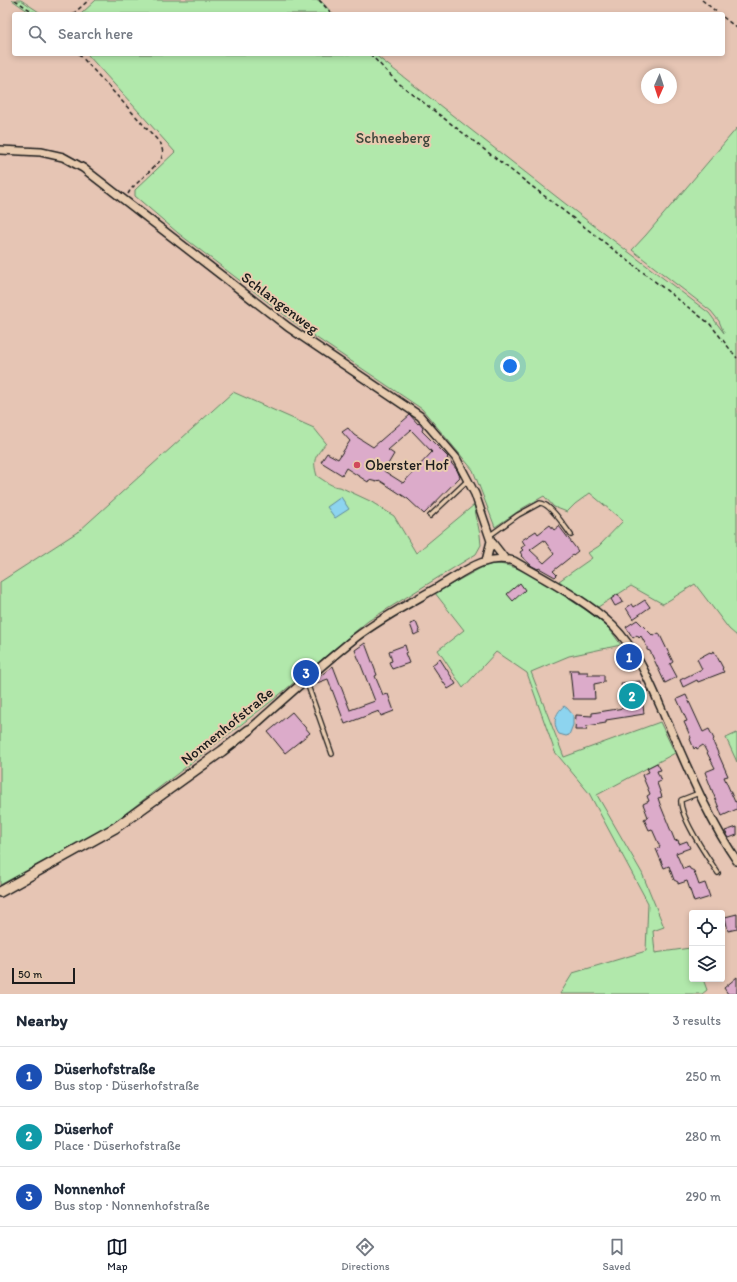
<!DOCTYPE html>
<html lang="en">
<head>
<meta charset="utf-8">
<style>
  :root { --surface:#fff; --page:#f2f2f3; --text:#1f2937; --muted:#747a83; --line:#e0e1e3; --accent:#111827 }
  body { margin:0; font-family:Itim,sans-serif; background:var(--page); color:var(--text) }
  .controls { position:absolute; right:12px; bottom:12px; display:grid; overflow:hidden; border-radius:4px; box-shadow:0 2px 6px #0003 }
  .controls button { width:36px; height:36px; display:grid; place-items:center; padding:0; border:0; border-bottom:1px solid var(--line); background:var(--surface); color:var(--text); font:20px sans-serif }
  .compass { position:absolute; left:641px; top:68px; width:36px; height:36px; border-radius:50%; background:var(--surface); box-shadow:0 2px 6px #0003; rotate:183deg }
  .scale { position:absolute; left:12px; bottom:10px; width:63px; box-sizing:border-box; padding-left:4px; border:2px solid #1c1c1c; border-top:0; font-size:11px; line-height:14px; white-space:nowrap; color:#1c1c1c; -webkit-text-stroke:3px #e8cbaf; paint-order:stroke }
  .you { position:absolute; left:510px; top:366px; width:14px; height:14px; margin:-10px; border:3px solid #fff; border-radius:50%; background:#1a73e8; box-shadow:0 0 0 6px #1a73e833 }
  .badge { display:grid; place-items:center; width:26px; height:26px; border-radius:50%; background:var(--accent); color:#fff; font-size:13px; font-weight:700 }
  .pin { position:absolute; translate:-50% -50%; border:2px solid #fff; box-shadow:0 1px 4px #0006 }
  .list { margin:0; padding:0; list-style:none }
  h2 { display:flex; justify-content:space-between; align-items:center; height:52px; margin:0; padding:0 16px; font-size:17px }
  h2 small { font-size:13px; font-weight:400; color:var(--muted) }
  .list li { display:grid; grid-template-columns:26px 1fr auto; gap:12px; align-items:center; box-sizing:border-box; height:60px; padding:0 16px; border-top:1px solid var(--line) }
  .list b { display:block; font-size:15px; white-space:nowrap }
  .list p { margin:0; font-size:13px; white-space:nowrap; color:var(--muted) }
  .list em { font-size:13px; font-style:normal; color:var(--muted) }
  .icon { flex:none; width:22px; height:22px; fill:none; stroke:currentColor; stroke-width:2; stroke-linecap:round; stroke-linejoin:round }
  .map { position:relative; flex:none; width:737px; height:994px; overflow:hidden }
  .search { position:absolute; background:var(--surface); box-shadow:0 2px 6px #0003; left:12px; right:12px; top:12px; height:44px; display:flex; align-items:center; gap:10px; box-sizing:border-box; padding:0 14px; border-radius:4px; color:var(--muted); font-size:15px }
  .sheet { height:232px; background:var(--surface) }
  nav { display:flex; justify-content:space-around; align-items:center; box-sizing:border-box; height:56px; border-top:1px solid var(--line); background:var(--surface); font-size:11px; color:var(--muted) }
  nav a { display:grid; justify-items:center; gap:2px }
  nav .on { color:var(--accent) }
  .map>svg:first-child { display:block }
</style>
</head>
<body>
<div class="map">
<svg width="737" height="994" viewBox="0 0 737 994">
  <rect width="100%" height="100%" fill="#e6c5b4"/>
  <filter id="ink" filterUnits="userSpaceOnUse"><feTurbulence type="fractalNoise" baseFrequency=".025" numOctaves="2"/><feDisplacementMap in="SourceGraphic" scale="8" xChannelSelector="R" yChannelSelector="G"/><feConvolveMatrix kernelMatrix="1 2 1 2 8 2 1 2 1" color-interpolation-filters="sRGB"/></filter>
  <g filter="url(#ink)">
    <!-- green -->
    <path fill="#b1e8ab" stroke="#668264" d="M12 0H21L42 14H32Z
      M96 0H320L333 14H81Z
      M87 54H374L576 212 709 313 724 333 719 321 711 311 632 250 646 235 737 128V636L729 629 695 584 663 604 631 586 598 607 559 581 592 558 588 553 599 546 623 521 590 493 575 504 567 512 554 507 544 496 523 508 495 527 473 470 422 409 299 326 178 233 135 196V190L175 152Z
      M233 392 314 428 326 443C315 457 312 459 317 476 325 481 332 487 340 487L370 501 394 516 416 553 474 505 480 535 481 545 476 554 368 621 273 700 112 824 0 885V582L79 531Z
      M492 564C521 563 545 584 569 599 581 607 594 614 604 624 611 630 616 638 621 645L569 656 531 672 564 757 660 722 675 753 597 795 642 873 664 927 653 931 655 953 690 948 692 953V979H703L707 990 702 994H560L573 973 646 951 648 903 589 793 555 752 527 673 496 652 463 688 438 650 464 630 435 593 481 568Z
      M737 733V762L726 738Z"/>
    <!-- water -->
    <path fill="#8dd4ef" stroke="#608a9b" d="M341 497 349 509 335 518 327 507Z
      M564 706 567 708 573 715V725L569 735 566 736 559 734C552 724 555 713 564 706Z"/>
    <!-- building -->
    <path fill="#dcabca" stroke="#1c1c1c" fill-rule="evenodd" d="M410 415 418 424 419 423 423 428 422 431 448 457 447 458 457 470 460 477 424 514 408 499 379 480 377 482 369 480 368 482 346 468 342 475 321 462 327 453 338 459 350 441 342 432 348 428 354 435 373 447ZM411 430 432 452 403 483 384 471 394 454 388 450Z
      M550 525 554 530 559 526 578 551 553 571 557 575 555 577 539 568 538 569 532 566 521 556 522 555 520 552 523 550 521 548 525 545 522 540 536 531 538 534ZM544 540 554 554 544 563 530 550Z
      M520 583 525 590 513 601 507 594Z
      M618 594 623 602 615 606 611 599Z
      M645 600 650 607 633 619 626 608 632 604 634 607Z
      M637 620 653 636 659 633 673 662 670 664 677 677 665 683 650 651 647 650V647L641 636 639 638 637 635 633 638 626 627Z
      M416 622 420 632 414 635 410 624Z
      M365 643 377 675 375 676 383 695 388 694 394 711 381 716 379 711 345 724 328 679 311 685V683L333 666 350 710 375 701 355 650Z
      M405 645 407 652 405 653 409 663 392 669 389 662 392 661 389 651Z
      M714 651 723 668 722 669 724 672 698 682 697 680 683 687 680 680 702 669 697 659 710 652 711 653Z
      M440 659 456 684 448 689 432 665Z
      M570 670H578V672H588V675H604V682L594 684 595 699H573Z
      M640 681 644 714 606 720V723L587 726 586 730H575L576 715 592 716V713L624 708 621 683Z
      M686 695 703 732 709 729 714 739 713 740 714 744 728 776 724 777 735 802 737 801V809L722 816 705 772 715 768 703 745 697 749 696 747 694 749 690 739 691 738 684 722 687 721 677 699Z
      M292 712 310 733 285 753 268 732Z
      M657 763 661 770 657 771 661 781 657 783 662 797 658 798 660 804 675 841 678 840 679 844 687 841 690 848 676 853 683 869 689 867 690 869 694 871 699 885 705 883 710 897 694 902 687 881 678 884V882L674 880 669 866 664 868 656 849 660 847 652 829 649 830 644 819 648 817 643 804 649 801 647 796 650 794 642 775 649 772 647 768Z
      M737 827V835L729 838 725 831Z
      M737 914V929L728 931 725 917Z
      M737 977V994H728L724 988Z"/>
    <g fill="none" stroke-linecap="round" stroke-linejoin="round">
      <defs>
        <path id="service" d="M430 516 468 480
          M489 536 518 515 540 503C550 503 565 527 571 535
          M306 680 332 754
          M699 793 681 800C679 816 708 858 718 873"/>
        <path id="minor" d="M0 150 41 152 63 157 83 168 288 327 420 416 456 458 475 494 491 541 505 559
          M486 561 491 541
          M249 730C284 699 319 667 355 638 381 618 410 603 438 587 463 573 484 553 514 561 546 580 586 600 613 626 638 651 651 685 665 717 687 766 707 817 737 861"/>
        <path id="tertiary" d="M0 892 115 828 222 751 249 730"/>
      </defs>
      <!-- service casing -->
      <use href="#service" stroke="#1c1c1c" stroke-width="6"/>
      <!-- minor casing -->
      <use href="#minor" stroke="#1c1c1c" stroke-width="10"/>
      <!-- tertiary casing -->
      <use href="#tertiary" stroke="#1c1c1c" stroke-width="12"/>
      <!-- path -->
      <path stroke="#1c1c1c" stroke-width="1.5" stroke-dasharray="4 3" stroke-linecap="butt" d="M15 0 36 14
        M319 0 332 14
        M702 0 719 14
        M73 14 89 0
        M723 17 737 28
        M79 54 161 144 163 153 161 160 131 189 128 194
        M370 54 397 82 710 324 737 358"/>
      <!-- service -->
      <use href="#service" stroke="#e8cbaf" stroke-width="3.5"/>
      <!-- minor -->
      <use href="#minor" stroke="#e8cbaf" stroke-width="7"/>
      <!-- tertiary -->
      <use href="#tertiary" stroke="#e8cbaf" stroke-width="9"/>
    </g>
  </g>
  <!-- markers -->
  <circle fill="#d1495b" stroke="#e8cbaf" stroke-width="1.5" cx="357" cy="465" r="4"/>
  <g text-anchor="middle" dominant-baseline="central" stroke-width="4" stroke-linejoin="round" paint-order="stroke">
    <!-- park labels -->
    <g font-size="15" fill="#3a4539" stroke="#e8cbaf">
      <text x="393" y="138">Schneeberg</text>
    </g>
    <!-- street labels -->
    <g font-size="15" fill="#1c1c1c" stroke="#e8cbaf">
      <text transform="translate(280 303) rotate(37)">Schlangenweg</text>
      <text transform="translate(227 726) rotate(-39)">Nonnenhofstraße</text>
    </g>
    <!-- poi labels -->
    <g font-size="15" fill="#1c1c1c" stroke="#e8cbaf" text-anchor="start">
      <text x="365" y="465">Oberster Hof</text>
    </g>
  </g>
</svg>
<div class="controls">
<button><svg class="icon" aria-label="locate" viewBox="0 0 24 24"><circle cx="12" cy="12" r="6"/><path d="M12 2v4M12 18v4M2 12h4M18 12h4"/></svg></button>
<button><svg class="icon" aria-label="layers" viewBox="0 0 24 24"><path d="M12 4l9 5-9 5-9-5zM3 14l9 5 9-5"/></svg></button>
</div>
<svg class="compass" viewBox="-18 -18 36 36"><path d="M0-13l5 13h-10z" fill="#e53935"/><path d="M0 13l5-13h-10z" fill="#747a83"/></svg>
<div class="scale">50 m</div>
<div class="you"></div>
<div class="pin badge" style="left:629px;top:657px;background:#1a4fb4">1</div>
<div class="pin badge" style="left:632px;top:696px;background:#0f9aa8">2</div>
<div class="pin badge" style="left:306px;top:673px;background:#1a4fb4">3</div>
<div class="search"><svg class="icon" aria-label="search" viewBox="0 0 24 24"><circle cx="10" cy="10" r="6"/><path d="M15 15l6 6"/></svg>Search here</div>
</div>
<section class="sheet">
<h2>Nearby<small>3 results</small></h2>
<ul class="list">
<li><span class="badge" style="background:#1a4fb4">1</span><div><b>Düserhofstraße</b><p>Bus stop · Düserhofstraße</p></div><em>250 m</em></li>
<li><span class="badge" style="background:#0f9aa8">2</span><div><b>Düserhof</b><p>Place · Düserhofstraße</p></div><em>280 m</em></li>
<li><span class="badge" style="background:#1a4fb4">3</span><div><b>Nonnenhof</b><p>Bus stop · Nonnenhofstraße</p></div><em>290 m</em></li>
</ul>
</section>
<nav>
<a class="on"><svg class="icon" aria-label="map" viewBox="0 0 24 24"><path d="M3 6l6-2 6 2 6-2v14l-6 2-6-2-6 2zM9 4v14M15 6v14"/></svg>Map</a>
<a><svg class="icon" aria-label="directions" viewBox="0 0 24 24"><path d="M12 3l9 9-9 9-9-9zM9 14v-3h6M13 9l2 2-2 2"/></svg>Directions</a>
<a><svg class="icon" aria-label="saved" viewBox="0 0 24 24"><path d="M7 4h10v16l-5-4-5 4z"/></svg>Saved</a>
</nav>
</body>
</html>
